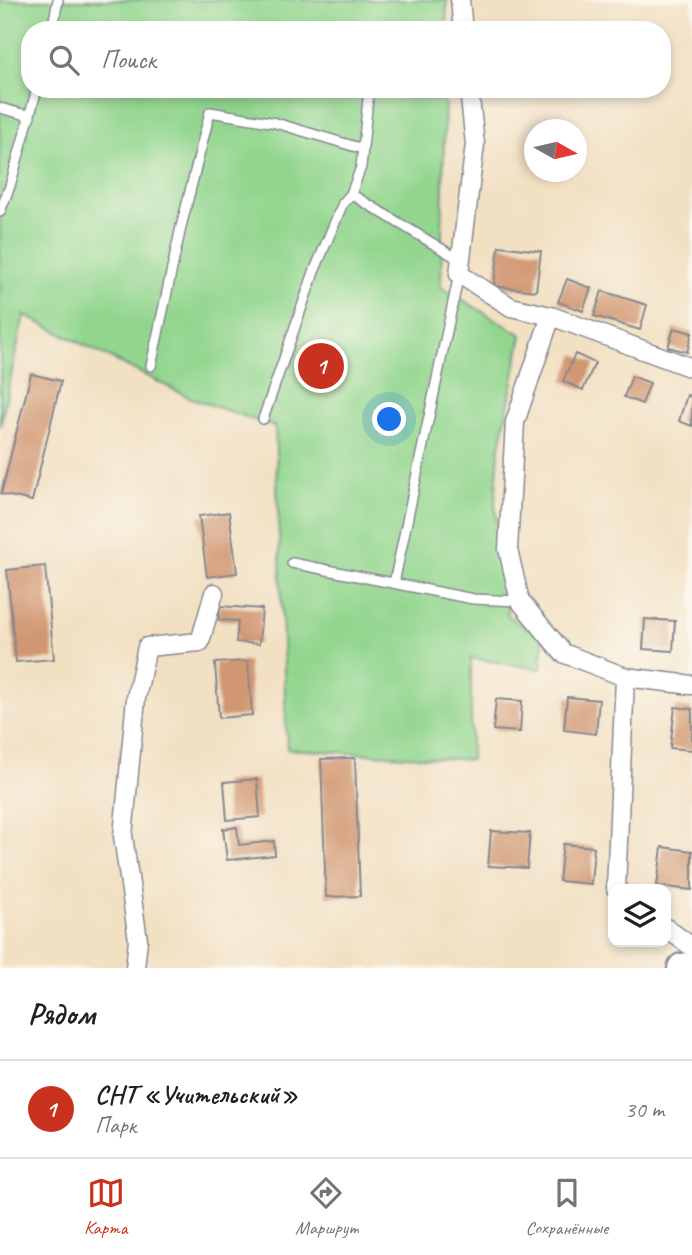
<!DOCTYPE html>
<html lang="ru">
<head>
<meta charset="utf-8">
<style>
  :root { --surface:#fff; --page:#f6f6f6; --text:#202124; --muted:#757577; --line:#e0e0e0; --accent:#c8321e }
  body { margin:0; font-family:Caveat,sans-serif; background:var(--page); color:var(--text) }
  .controls { position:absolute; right:21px; bottom:21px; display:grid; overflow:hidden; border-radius:14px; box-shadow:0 4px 10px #0003 }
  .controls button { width:63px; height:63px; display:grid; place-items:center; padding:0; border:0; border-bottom:2px solid var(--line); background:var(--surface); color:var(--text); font:35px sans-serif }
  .compass { position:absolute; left:524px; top:119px; width:63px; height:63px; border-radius:50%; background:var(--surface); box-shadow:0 4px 10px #0003; rotate:98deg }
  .you { position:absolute; left:390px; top:420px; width:24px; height:24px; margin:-18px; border:5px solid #fff; border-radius:50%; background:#1a73e8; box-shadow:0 0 0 10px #1a73e833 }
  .badge { display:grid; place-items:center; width:46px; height:46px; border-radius:50%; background:var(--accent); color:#fff; font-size:23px; font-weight:700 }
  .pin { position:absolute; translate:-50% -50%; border:4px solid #fff; box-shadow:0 2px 7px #0006 }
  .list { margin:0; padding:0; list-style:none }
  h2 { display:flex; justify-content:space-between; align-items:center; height:91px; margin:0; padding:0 28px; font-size:30px }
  h2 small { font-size:23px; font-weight:400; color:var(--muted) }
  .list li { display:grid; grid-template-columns:46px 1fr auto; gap:21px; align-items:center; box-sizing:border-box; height:98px; padding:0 28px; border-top:2px solid var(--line) }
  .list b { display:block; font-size:26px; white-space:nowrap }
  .list p { margin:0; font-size:23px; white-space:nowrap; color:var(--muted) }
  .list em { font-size:23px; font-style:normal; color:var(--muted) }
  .icon { flex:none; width:38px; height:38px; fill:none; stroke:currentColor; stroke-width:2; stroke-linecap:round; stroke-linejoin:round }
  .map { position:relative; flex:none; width:692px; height:968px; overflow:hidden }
  .search { position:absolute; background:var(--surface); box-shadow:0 4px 10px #0003; left:21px; right:21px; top:21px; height:77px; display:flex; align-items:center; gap:18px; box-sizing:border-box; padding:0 24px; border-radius:28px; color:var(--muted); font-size:26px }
  .sheet { height:189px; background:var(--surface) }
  nav { display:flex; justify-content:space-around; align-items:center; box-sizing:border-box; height:98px; border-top:2px solid var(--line); background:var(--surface); font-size:19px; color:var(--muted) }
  nav a { display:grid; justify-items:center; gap:4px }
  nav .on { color:var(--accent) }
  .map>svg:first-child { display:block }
</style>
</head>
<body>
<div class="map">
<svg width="692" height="968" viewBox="0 0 692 968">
  <rect width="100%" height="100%" fill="#fbf7ec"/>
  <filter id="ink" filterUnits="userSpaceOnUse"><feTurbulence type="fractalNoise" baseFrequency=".0143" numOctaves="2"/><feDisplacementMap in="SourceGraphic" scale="14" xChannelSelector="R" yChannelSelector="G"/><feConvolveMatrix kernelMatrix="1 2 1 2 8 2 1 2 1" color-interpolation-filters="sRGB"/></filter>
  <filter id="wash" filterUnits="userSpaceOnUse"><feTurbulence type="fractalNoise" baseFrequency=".00686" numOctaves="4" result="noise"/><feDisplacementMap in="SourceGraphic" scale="28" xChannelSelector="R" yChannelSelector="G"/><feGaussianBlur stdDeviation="1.57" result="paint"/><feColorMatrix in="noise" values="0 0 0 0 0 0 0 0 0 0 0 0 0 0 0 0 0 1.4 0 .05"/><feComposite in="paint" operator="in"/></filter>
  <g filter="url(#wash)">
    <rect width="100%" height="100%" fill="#f2e0c3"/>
    <!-- green -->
    <path fill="#92d68e" stroke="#568276" stroke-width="2" d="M0 0H447L446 30H30V89H445L441 287 522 335 499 451 495 504 508 616 544 638 541 669 471 658V760L287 749 275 427 191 398 24 315 0 427Z"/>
    <g id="blocks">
      <!-- building -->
      <path fill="#d19772" d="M499 246 541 251 536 291 494 286Z
        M567 279 591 288 583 311 558 302Z
        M602 291 647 305 640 330 594 316Z
        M674 328 692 333 687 352 668 347Z
        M575 354 595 363 583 390 563 381Z
        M31 374 61 381 32 501 1 494Z
        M632 376 650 383 642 404 624 397Z
        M687 395 692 397V426L679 421Z
        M229 512 237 573 207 577 199 516Z
        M45 566 54 659 16 662 7 570Z
        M220 606 262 609 259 644 236 642 238 621 219 620Z
        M645 619 675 621 673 651 643 649Z
        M248 661 252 715 219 718 215 663Z
        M567 697 599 700 596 734 564 730Z
        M496 699 522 701 520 732 493 730Z
        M675 707 692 709V750L670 748Z
        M355 758 360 896 326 897 321 759Z
        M257 779 260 817 227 820 224 782Z
        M237 827 239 845 274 841 275 855 227 860 223 829Z
        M491 831 530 833 527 868 488 866Z
        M563 844 594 847 591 884 559 881Z
        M662 847 692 851V890L657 886Z"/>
    </g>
  </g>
  <g filter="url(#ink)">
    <use href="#blocks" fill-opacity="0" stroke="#868890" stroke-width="2"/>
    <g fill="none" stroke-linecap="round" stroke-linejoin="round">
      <defs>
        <path id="lane" d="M52 30 58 0
          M0 108 30 116
          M351 194 361 167 369 89
          M0 212 10 186 37 89
          M151 366 181 227 210 112 276 123 363 149
          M263 419 314 272 343 203 351 194 460 260
          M292 563 473 599 520 601
          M394 583 459 274"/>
        <path id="street" d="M460 0 463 30
          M469 89 475 144 459 274 511 307 551 316 692 368
          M551 316 515 422 508 549 520 601 563 653 625 677 692 685
          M616 889 625 677
          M666 928 692 947
          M135 968 138 940 123 836 136 698 147 647 200 642 214 593"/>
        <path id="primary" d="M682 968 692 967"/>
      </defs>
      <!-- lane casing -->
      <use href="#lane" stroke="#868890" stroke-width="12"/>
      <!-- street casing -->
      <use href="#street" stroke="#868890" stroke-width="21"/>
      <!-- primary casing -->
      <use href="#primary" stroke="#868890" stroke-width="32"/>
      <!-- lane -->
      <use href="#lane" stroke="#fff" stroke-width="9"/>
      <!-- street -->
      <use href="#street" stroke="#fff" stroke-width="18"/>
      <!-- primary -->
      <use href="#primary" stroke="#fff" stroke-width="28"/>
    </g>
  </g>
</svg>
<div class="controls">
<button><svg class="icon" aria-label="layers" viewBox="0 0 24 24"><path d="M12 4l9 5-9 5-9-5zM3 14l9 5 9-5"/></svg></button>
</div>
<svg class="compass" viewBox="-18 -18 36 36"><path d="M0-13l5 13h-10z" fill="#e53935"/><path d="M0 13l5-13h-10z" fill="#757577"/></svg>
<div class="you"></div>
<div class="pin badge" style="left:321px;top:366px">1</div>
<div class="search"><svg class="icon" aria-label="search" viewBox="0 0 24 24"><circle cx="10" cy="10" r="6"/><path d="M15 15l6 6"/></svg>Поиск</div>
</div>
<section class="sheet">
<h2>Рядом<small></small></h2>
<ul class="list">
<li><span class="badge">1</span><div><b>СНТ «Учительский»</b><p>Парк</p></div><em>30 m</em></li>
</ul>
</section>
<nav>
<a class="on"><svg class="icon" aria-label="map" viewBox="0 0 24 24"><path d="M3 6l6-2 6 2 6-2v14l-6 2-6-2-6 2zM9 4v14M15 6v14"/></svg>Карта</a>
<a><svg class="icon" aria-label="directions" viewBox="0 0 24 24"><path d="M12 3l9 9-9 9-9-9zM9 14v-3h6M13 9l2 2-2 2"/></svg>Маршрут</a>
<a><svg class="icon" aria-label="saved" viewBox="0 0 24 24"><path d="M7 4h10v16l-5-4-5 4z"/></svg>Сохранённые</a>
</nav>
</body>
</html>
